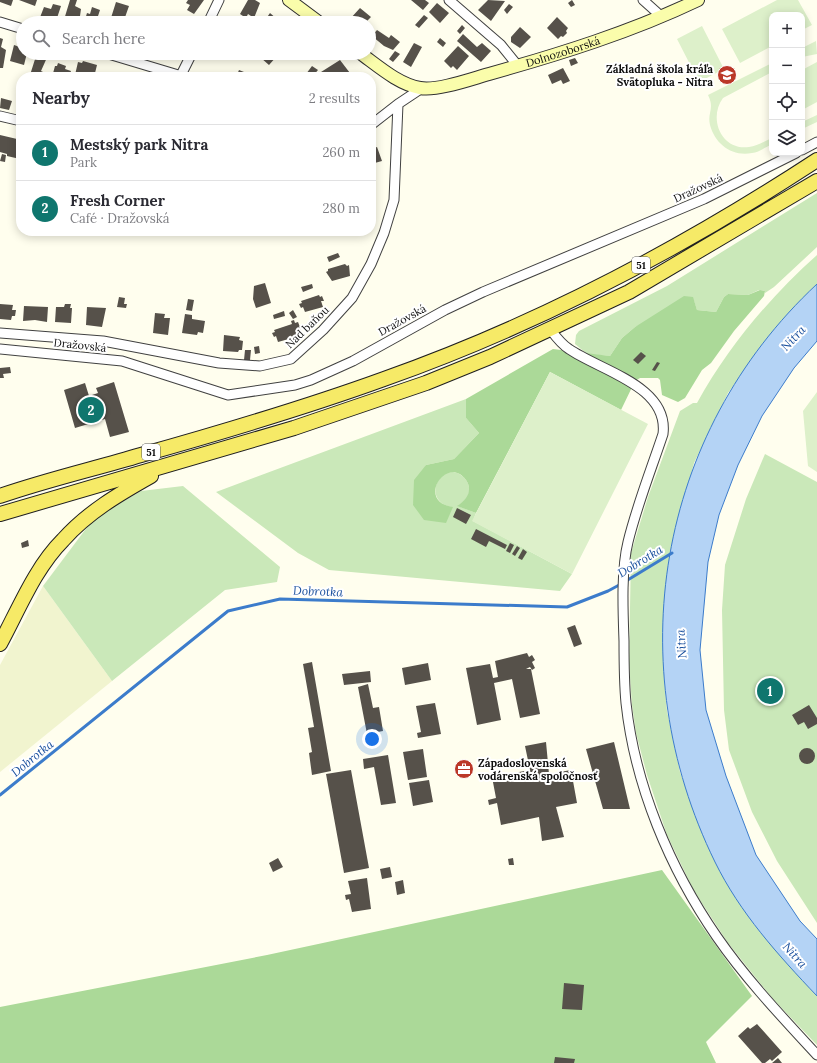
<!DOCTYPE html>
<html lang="en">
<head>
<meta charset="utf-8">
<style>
  :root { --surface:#fff; --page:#f7f7f7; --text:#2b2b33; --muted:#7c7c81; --line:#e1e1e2; --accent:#0f766e }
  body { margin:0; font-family:Lora,serif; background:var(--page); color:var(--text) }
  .controls { position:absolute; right:12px; top:12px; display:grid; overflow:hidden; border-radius:8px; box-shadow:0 2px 10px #0003 }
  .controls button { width:36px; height:36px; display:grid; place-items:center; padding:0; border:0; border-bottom:1px solid var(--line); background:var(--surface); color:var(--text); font:20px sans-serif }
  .you { position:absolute; left:372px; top:739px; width:14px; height:14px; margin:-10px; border:3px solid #fff; border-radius:50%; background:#1a73e8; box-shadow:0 0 0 6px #1a73e833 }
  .badge { display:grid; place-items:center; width:26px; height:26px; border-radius:50%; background:var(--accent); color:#fff; font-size:13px; font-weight:700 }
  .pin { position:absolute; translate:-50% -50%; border:2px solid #fff; box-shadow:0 1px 4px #0006 }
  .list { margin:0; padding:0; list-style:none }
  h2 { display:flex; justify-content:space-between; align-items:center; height:52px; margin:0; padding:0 16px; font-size:17px }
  h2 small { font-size:13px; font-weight:400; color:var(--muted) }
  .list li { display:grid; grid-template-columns:26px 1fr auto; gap:12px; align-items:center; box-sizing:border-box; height:56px; padding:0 16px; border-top:1px solid var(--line) }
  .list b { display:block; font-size:15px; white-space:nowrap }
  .list p { margin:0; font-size:13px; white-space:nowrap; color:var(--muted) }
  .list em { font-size:13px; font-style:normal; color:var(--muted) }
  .icon { flex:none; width:22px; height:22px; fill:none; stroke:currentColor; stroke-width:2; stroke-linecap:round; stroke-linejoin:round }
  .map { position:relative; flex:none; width:817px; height:1063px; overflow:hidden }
  .search { position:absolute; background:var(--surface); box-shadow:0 2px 10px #0003; left:16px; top:16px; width:360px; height:44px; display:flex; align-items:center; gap:10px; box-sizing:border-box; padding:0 14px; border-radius:22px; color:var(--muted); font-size:15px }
  .panel { position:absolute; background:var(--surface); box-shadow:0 2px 10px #0003; left:16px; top:72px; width:360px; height:164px; border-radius:16px }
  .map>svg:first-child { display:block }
</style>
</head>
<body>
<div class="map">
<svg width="817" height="1063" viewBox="0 0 817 1063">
  <rect width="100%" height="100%" fill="#fffeee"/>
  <!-- farmland -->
  <path fill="#f1f4cf" d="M43 586 112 681 0 772V665Z"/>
  <!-- green -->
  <path fill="#cae8b9" d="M817 193V247L774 287 765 293V291L759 290 748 295 728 294 724 297 716 312 697 310 694 301 635 327 622 338 610 356 587 354 575 344 576 335 579 331 667 286Z
    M817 255V284L785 317 728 393 694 463 670 554 667 574 664 678 667 711 680 772 701 830 716 864 746 913 759 930 817 996V1045L772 998 728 943 694 891 667 835 647 775 636 733 632 705 629 663 631 553 648 497 680 411 693 403H697C728 347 769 298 817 255Z
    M466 399V418L479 433 454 459 426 465 413 505 452 507C421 502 439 461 461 475 465 478 469 483 469 488 470 497 464 502 458 506L476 513 473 521 572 574 560 591 329 570 298 553 216 492Z
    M765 454 817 482V923L777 861 752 812 729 750 724 710 722 610 725 565 746 499Z
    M183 486 280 567 277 582 225 590 112 681 43 586 94 518 141 491Z"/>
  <!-- forest -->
  <path fill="#abd998" d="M760 290 765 291 764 296 734 331 711 363 702 370 685 398 678 402 662 395 660 380 658 378H640L635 381 621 410 550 372 476 513 457 506C467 500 473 490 466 480 447 454 415 502 453 507L446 523 424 520 413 505 414 480 426 465 454 459 479 433 466 418V399L553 349 610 356 622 338 635 327 684 296 693 297 697 310 716 312 724 297 728 294 748 295Z
    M662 870 752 996 706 1042 716 1063H0V1007L267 955Z"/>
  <!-- pitch -->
  <path fill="#ddf0ca" d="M777 0H798L812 25 802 30V15H772V46L740 63 722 29Z
    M702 26 724 69 699 82 677 39Z
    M816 41 817 54 802 57V48Z
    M817 62V102L802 110V70Z
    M772 63V72L723 98C708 118 721 151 749 147 757 146 765 141 772 138V144C766 147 759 152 752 153 732 157 715 144 710 125 707 112 715 109 708 95Z
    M817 115V122L802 129V122Z
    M550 372 648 424 572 574 472 521Z
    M817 392V472L808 466 803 411Z"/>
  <!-- water -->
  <path fill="#b4d3f5" stroke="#3c7ccb" d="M817 284V341L794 368 762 416 738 465 719 515 708 562 700 650 706 710 726 776 756 855 800 921 817 939V996C778 955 740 913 715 862 619 666 656 434 817 284Z"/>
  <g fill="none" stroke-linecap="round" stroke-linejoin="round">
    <!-- stream -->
    <path stroke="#3c7ccb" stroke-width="3" d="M626 581 672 553
      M0 795 228 611 280 599 567 607 608 591 621 584"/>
  </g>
  <!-- building -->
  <path fill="#56514a" d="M0 0H13L11 6 0 2Z
    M19 0H37L35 6Z
    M70 0H77L75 6 81 9 79 23H63Z
    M188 0H204L194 14 187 10 190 5 186 3Z
    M248 0H255L260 3 254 18 248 14 246 18 240 14Z
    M411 0H425L429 3 423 10Z
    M488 0 505 1 491 21 478 10Z
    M572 0 575 5 571 7 568 3Z
    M116 2 129 6 123 23H115L110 21Z
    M437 3 449 13 440 23 429 12Z
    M53 4 61 6 56 21 49 19 48 22 39 20 44 7 51 9Z
    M509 4 513 7 507 14 504 10Z
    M92 7 100 10 98 16 104 18 102 23H84L87 13 90 14Z
    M360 8 371 17 365 23H355L350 19Z
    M270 13 278 20 280 17 288 23H263Z
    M424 15 428 18 419 28 415 25Z
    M557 17 568 28 566 31 567 33 563 37 561 36 558 39 547 28Z
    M462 25 465 28 460 34 457 31Z
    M520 27 531 37 520 48 511 42V37Z
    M377 30 389 38 391 35 400 42 393 50 384 46 372 36Z
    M463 34 477 47 482 43 491 51 481 62 457 41Z
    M0 38 3 39 1 47 6 50 3 68H0Z
    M440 38 446 43 443 47 437 42Z
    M414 43 422 47 411 67 403 62Z
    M14 45 23 48V53H27L24 65 10 61Z
    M458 46 469 56 457 70 453 66 451 68 444 61Z
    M395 51 400 54 393 62 389 59Z
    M33 53H49L41 71 43 72 41 77 30 75 36 56 32 55Z
    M151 53H179L175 59H171Z
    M265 53H273L277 56 269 65 261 58Z
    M575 58 578 63 571 66 569 60Z
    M340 60 353 77H335L332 74 325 77 321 72Z
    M83 61 97 65 94 77 75 75 78 62 82 63Z
    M58 63 66 66 65 69 71 71 69 77H52L55 66H57Z
    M312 66 318 70 312 77H310L306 74Z
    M563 68 570 81 563 84 561 80 552 84 548 75Z
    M239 70 249 74 247 77H236Z
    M1 98 12 101 9 110 0 108Z
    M19 134H21L20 159 7 156V154L0 152V135L17 139Z
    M377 147 382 161 371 164V149Z
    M2 154 6 155 5 162 0 161Z
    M338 253 340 257 329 262 327 257Z
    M345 264 347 266 349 265 350 276 332 281 326 272 328 271V269Z
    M265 283 271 303 256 308 253 299 254 286Z
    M312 284 313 288 303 292 301 287Z
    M319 295 320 297 322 296 324 301H321L323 307 305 312 303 307 301 308 299 304 302 303 301 301Z
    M119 297 125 298 124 304H127L126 308 117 307Z
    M188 299 194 300 192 311 186 310Z
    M0 304 13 305 12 310H16L15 316H12L11 320 0 319Z
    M65 304H71L70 308H72L71 323 55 322 56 307H64Z
    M24 306 48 307 47 322 35 320 23 321Z
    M87 307 106 308 102 327 86 325Z
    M293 310 297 317 293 319 289 313Z
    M284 311 285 316 274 319 273 315Z
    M155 313 165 314 164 318H170L168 335 153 333Z
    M185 314 192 315V319L205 321 203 333 198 332 197 335 182 333Z
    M294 320 295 323 298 322 303 335 278 342 276 336 274 337 272 333 275 332 274 330 292 324 291 321Z
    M224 335 240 337 239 340 243 341 242 350H239L238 352 223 351Z
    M259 346 260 353 255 354 254 347Z
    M245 350H251L250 360H244Z
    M641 352 646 356 638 364 633 360Z
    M657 362 660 363 655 371 652 370Z
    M10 367 11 373 3 374 4 378H0V368Z
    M114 382 129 432 110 437 105 419 75 428 64 390 85 383 89 396 98 393 96 388Z
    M457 508 471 515 466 524 453 517Z
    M476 529 507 545 505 549 489 541 486 547 471 539Z
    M28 540 29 546 22 548 21 543Z
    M510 543 514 545 510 553 506 551Z
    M517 546 520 548 515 556 512 554Z
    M523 549 527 552 522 560 518 558Z
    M575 625 582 644 574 647 567 628Z
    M527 653 529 657 532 655 535 660 532 662 535 668 532 670 530 667 526 669H531L540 714 520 718 512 679 494 683 501 720 477 725 466 668 490 664 493 678 498 677 495 661Z
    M312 662 331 771 312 775 309 753 312 752 308 728 314 727 303 664Z
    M428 663 431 680 405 685 402 668Z
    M370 671 371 682 344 685 342 674Z
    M368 684 373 708 379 707 383 731 367 734 358 687Z
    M435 703 441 734 418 738 417 733 421 732 416 706Z
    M809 705 817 718V724L808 729 804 722 798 725 792 715Z
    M546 742 549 774 571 770 577 803 556 807 564 837 542 841 539 817 501 825 497 803 489 805 488 800 496 798 492 777 530 770 525 746Z
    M614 742 630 809H603L586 749Z
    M799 756a8 8 0 1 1 16 0a8 8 0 1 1-16 0Z
    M423 749 427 777 408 780 403 752Z
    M388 755 396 803 381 805 374 767 364 769 363 759Z
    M351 770 369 868 344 873 326 774Z
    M429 780 433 802 413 806 409 783Z
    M278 858 283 867 273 872 269 863Z
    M513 858 514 865H509L508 859Z
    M390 867 392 877 382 879 380 869Z
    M367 878 371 909 352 912 349 899 346 900 345 895 351 894 348 881Z
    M403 880 405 893 397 895 395 882Z
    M564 983 584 985 582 1010 562 1009Z
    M757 1024 782 1052 772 1061 770 1059 765 1063H762L738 1036 748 1027 750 1029Z
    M555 1057 575 1059 574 1063H554Z
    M778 1058 782 1063H772Z"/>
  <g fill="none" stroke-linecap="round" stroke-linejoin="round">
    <defs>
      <path id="street" d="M449 0 501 45 518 66
        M643 0 662 17
        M0 22 23 29
        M208 23 219 0
        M105 53 185 77
        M181 75 192 53
        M0 116 21 121
        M371 125 398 104 422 88
        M802 150 817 142
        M550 329C556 337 561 344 569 349 601 371 669 386 663 434 651 470 637 505 628 542 621 570 623 612 624 641 624 662 624 682 626 703 635 786 670 869 717 937 746 979 782 1017 817 1055
        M0 333 103 341 219 363 260 366 291 359 323 330 352 298 371 264 384 233 394 200 398 104
        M0 349 122 361 228 395 295 385 311 380 353 361 445 310 483 292 704 199 796 153"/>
      <g id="secondary">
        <path d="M289 0 320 23"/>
        <path id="s1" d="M360 53C378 66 398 84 420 88 438 91 471 79 489 74 560 54 631 32 698 0"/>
      </g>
      <path id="primary" d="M0 496C46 480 94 469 141 455 223 432 304 408 384 379 537 325 681 249 817 160
        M0 514 294 428 426 383 490 357 629 292 817 181
        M0 644C19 609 35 568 63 540 88 512 119 494 151 476"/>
    </defs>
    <!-- street casing -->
    <use href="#street" stroke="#414141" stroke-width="11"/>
    <!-- secondary casing -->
    <use href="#secondary" stroke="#303030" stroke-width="14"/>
    <!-- primary casing -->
    <use href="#primary" stroke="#1f1f1f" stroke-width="16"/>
    <!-- street -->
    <use href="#street" stroke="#fff" stroke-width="9"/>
    <!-- secondary -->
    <use href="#secondary" stroke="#fafdab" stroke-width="12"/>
    <!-- primary -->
    <use href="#primary" stroke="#f6ea67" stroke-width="14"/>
  </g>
  <!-- icons -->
  <defs>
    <symbol id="school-disc" viewBox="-11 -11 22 22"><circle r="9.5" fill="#bb3828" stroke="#fff"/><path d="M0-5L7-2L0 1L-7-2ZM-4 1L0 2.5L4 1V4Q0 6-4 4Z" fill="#fff"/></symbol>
    <symbol id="office-disc" viewBox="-11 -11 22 22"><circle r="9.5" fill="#bb3828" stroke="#fff"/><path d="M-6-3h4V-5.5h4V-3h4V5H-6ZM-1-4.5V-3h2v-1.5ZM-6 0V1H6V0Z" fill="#fff"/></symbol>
  </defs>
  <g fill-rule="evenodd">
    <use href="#school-disc" x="716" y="64" width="22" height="22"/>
    <use href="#office-disc" x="453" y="758" width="22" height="22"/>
  </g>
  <g text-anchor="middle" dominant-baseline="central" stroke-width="4" stroke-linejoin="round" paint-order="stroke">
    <!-- shield labels -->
    <g fill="#fff" stroke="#565656" stroke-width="1">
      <rect x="632" y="257" width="18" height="16" rx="3"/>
      <rect x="142" y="444" width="18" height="16" rx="3"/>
    </g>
    <g font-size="10" font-weight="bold" fill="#0e0e0e">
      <text x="641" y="265">51</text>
      <text x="151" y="452">51</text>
    </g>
    <!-- street labels -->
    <g font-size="11" fill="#0e0e0e" stroke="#fff">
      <text stroke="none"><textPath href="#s1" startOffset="218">Dolnozoborská</textPath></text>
      <text transform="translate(698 188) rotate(-25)">Dražovská</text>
      <text transform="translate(402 320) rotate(-29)">Dražovská</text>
      <text transform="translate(307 327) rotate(-44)">Nad baňou</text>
      <text transform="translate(80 345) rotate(6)">Dražovská</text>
    </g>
    <!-- poi labels -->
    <g font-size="11" font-weight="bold" fill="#0e0e0e" stroke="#fff" text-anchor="end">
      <text x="713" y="69">Základná škola kráľa<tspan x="713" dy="13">Svätopluka - Nitra</tspan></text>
      <text x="478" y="763" text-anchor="start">Západoslovenská<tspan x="478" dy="13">vodárenská spoločnosť</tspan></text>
    </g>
    <!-- water labels -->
    <g font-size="12" font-style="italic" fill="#194f9d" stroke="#fff">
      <text transform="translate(793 338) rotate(-47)">Nitra</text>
      <text transform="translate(640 561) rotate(-31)">Dobrotka</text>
      <text transform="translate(318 591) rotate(2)">Dobrotka</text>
      <text transform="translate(681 644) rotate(-94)">Nitra</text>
      <text transform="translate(32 758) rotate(-39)">Dobrotka</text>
      <text transform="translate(795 955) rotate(49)">Nitra</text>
    </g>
  </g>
</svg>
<div class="controls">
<button>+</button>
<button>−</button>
<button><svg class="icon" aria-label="locate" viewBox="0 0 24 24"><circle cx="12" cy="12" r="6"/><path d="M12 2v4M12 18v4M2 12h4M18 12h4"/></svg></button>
<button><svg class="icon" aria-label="layers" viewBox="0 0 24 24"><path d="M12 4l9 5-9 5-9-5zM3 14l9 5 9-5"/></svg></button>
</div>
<div class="you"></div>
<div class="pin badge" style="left:770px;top:691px">1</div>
<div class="pin badge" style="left:91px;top:410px">2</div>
<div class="search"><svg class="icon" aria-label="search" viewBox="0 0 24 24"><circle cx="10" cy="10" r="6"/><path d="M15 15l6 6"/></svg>Search here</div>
<section class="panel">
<h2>Nearby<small>2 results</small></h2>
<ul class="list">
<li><span class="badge">1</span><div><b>Mestský park Nitra</b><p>Park</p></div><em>260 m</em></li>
<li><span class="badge">2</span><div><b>Fresh Corner</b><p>Café · Dražovská</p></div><em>280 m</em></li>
</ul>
</section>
</div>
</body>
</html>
